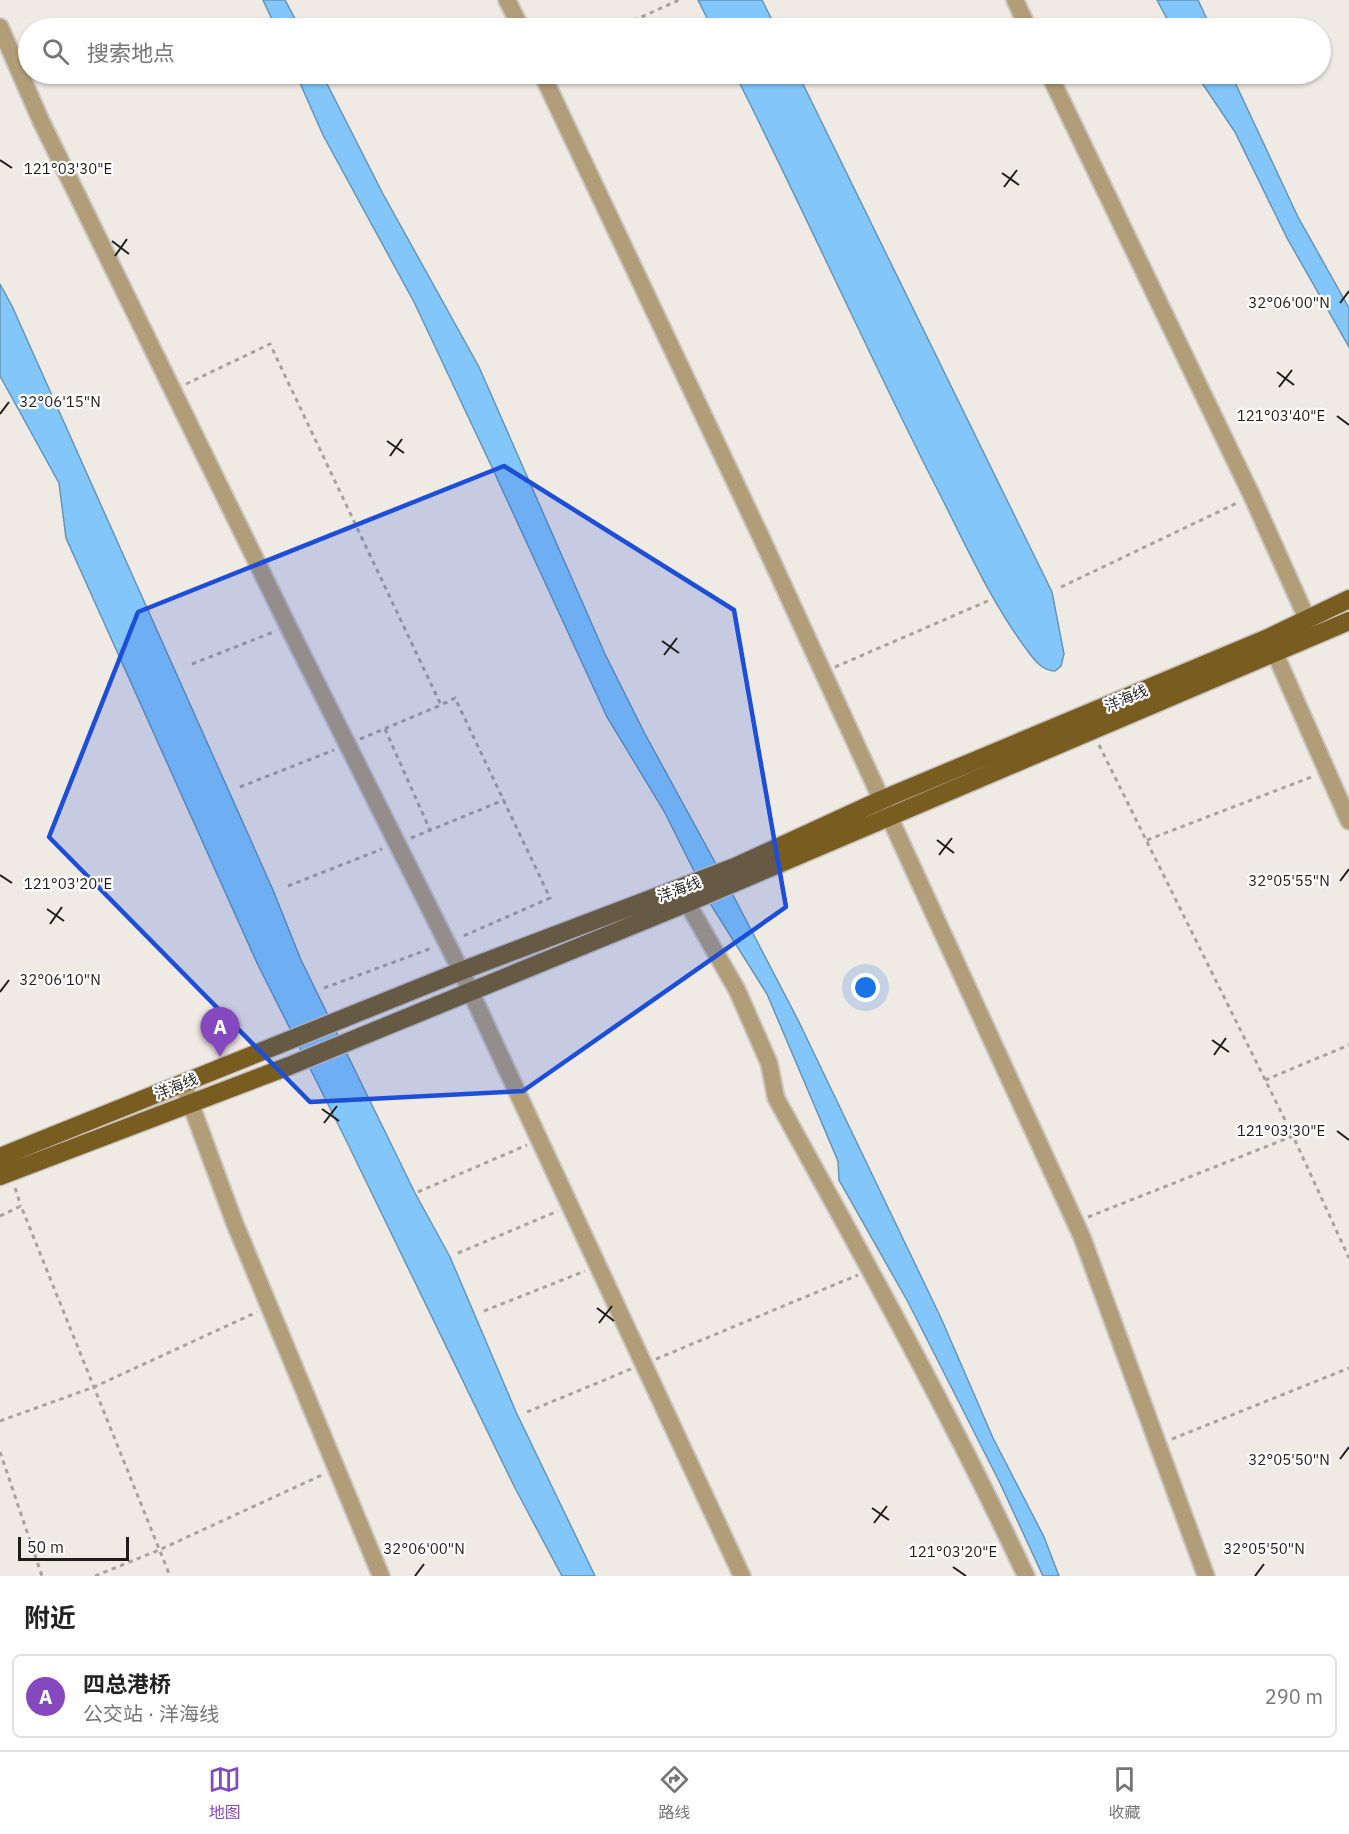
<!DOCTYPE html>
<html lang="zh">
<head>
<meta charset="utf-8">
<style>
  :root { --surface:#fff; --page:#f2f2f2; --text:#222; --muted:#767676; --line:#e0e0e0; --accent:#8648be }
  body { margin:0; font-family:"IBM Plex Sans","Noto Sans SC",sans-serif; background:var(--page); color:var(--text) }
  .scale { position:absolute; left:18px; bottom:15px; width:111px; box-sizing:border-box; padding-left:6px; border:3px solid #201e1c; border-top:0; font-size:16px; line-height:21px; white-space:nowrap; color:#201e1c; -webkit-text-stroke:4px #fff; paint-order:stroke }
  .you { position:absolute; left:866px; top:988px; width:21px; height:21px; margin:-15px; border:4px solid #fff; border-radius:50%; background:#1a73e8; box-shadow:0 0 0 9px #1a73e833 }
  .badge { display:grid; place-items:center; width:39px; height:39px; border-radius:50%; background:var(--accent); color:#fff; font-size:20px; font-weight:700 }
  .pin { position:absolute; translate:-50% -50px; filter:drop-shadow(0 2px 3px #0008) }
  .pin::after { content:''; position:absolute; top:32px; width:21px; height:18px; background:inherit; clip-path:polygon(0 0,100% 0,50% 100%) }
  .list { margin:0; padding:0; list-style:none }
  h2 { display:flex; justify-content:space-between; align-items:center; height:78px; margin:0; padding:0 24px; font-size:26px }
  h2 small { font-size:20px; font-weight:400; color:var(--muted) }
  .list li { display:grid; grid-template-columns:39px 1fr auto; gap:18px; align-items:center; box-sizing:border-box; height:84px; margin:0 12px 12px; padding:0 12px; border:2px solid var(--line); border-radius:9px }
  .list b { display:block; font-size:22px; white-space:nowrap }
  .list p { margin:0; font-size:20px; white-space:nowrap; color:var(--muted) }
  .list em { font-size:20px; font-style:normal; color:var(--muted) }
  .icon { flex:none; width:33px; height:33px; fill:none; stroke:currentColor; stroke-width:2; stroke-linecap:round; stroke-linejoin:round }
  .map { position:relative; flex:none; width:1349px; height:1576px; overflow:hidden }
  .search { position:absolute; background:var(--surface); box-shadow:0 2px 4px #0004; left:18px; right:18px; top:18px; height:66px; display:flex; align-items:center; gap:15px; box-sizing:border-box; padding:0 21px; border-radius:33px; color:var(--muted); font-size:22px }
  .sheet { height:174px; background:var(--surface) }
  nav { display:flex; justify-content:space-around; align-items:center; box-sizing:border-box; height:84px; border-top:2px solid var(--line); background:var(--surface); font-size:16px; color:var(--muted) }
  nav a { display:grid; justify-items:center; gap:3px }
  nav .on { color:var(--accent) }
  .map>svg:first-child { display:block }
</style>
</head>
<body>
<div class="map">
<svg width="1349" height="1576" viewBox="0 0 1349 1576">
  <rect width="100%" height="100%" fill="#f0eae5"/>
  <!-- water -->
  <path fill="#83c7fa" stroke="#6594b7" stroke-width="1.5" d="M263 0H285L300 28H276Z
    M698 0H762L776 28H712Z
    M1157 0H1198L1211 28H1172Z
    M296 74H322L383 194 479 367 605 654 645 734 735 899 798 1020 941 1318 993 1438 1044 1537 1059 1576H1043L1000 1483 908 1302 839 1180 838 1161 767 994 711 905 664 811 607 717 490 463 414 302 323 135Z
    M735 74H798L1052 592 1064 654 1061 666 1055 671C1043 671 1034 660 1027 650 988 598 962 536 932 479 864 345 803 208 735 74Z
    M1196 74H1231L1298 217 1349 308V347L1287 238 1235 132Z
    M0 284 12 306 273 890 301 960 415 1193 450 1257 516 1412 595 1576H562L515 1488 344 1136 258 965 66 538 59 483 0 376Z"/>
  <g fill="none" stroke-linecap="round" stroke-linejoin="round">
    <defs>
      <path id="minor" d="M507 0 521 28
        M1015 0 1028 28
        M0 27 41 121 288 626 461 971 742 1576
        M542 74 761 537 1082 1237 1206 1576
        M1049 74 1252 496 1312 630
        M1270 642 1349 821
        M681 892 737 990 769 1063 776 1098C862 1255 950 1413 1026 1576
        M183 1083 235 1224 381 1576"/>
      <path id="major" d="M0 1157 461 971 735 867 881 800 1268 638 1349 599
        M0 1176 289 1066 687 903 1349 621"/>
    </defs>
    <!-- minor casing -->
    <use href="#minor" stroke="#cbc5c1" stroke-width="20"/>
    <!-- major casing -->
    <use href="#major" stroke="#cbc5c1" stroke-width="21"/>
    <!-- path -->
    <path stroke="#a7a39f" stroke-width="3" stroke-dasharray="4.5 4.5" stroke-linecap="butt" d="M617 28 679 0
      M186 384 270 344 441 705 455 698 550 898 461 937
      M1061 587 1239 502
      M192 664 276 631
      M835 667 990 600
      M385 729 430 830
      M360 739 441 705
      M1099 745 1293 1136 1349 1258
      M240 787 334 750
      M411 838 504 800
      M1147 840 1314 776
      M288 886 382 849
      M324 988 432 948
      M1265 1080 1349 1045
      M15 1188 21 1206
      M418 1192 527 1145
      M0 1216 21 1206 170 1576
      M1088 1217 1293 1136
      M458 1253 558 1211
      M484 1311 585 1271
      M656 1359 858 1275
      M527 1412 631 1369
      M0 1421 94 1387 257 1312
      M1172 1439 1349 1368
      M0 1452 42 1576
      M95 1576 159 1550 324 1474"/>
    <!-- minor -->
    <use href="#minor" stroke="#b19d78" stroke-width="16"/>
    <!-- major -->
    <use href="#major" stroke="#795d20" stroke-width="18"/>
  </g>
  <!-- marked area -->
  <path fill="#1d4ed8" fill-opacity="0.2" stroke="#1d4ed8" stroke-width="4.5" stroke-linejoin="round" d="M504 466 734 610 786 907 523 1091 310 1102 49 837 138 612Z"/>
  <!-- ticks -->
  <path fill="none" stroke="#201e1c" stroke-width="2" d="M0 160 12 168M1002 173 1019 185M1004 187 1017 170M112 241 129 254M115 256 127 239M1340 303 1349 291M1277 372 1294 385M1279 387 1292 370M0 414 9 402M1337 416 1349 425M387 441 404 453M390 456 402 439M662 641 679 653M664 655 677 638M937 840 954 853M939 855 952 838M0 875 12 883M1340 881 1349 869M47 909 64 921M50 924 62 907M0 992 9 980M1212 1040 1229 1052M1214 1055 1226 1038M322 1109 339 1121M324 1123 337 1106M1337 1131 1349 1140M597 1308 614 1321M599 1323 612 1306M1340 1459 1349 1447M872 1508 889 1520M874 1523 887 1506M953 1567 966 1576M415 1576 424 1564M1255 1576 1264 1564"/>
  <g text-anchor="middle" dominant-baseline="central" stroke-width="4.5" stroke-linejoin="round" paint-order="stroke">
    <!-- street labels -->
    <g font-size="15" fill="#201e1c" stroke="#fff">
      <text transform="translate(1126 698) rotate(-23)">洋海线</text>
      <text transform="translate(679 889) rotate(-20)">洋海线</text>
      <text transform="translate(176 1086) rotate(-22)">洋海线</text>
    </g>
  </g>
  <g font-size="15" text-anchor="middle" fill="#201e1c" stroke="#fff" stroke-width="4.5" stroke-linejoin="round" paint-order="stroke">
    <text x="68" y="174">121°03'30"E</text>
    <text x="1289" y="308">32°06'00"N</text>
    <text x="60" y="407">32°06'15"N</text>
    <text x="1281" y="421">121°03'40"E</text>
    <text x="1289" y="886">32°05'55"N</text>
    <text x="68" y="889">121°03'20"E</text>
    <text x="60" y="985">32°06'10"N</text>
    <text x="1281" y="1136">121°03'30"E</text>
    <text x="1289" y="1465">32°05'50"N</text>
    <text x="424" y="1554">32°06'00"N</text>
    <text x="1264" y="1554">32°05'50"N</text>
    <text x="953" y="1557">121°03'20"E</text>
  </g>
</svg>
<div class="scale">50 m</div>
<div class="you"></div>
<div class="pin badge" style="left:220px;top:1057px">A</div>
<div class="search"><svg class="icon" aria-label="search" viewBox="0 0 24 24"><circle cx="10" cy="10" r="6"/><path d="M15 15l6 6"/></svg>搜索地点</div>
</div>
<section class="sheet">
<h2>附近<small></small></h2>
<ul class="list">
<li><span class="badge">A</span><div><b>四总港桥</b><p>公交站 · 洋海线</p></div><em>290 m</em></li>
</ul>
</section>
<nav>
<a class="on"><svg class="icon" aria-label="map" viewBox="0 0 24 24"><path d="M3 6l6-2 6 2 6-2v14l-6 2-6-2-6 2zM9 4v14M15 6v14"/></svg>地图</a>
<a><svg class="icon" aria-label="directions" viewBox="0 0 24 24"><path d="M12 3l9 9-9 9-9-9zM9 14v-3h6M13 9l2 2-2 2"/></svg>路线</a>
<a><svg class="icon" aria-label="saved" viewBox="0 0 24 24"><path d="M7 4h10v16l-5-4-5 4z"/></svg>收藏</a>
</nav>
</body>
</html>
